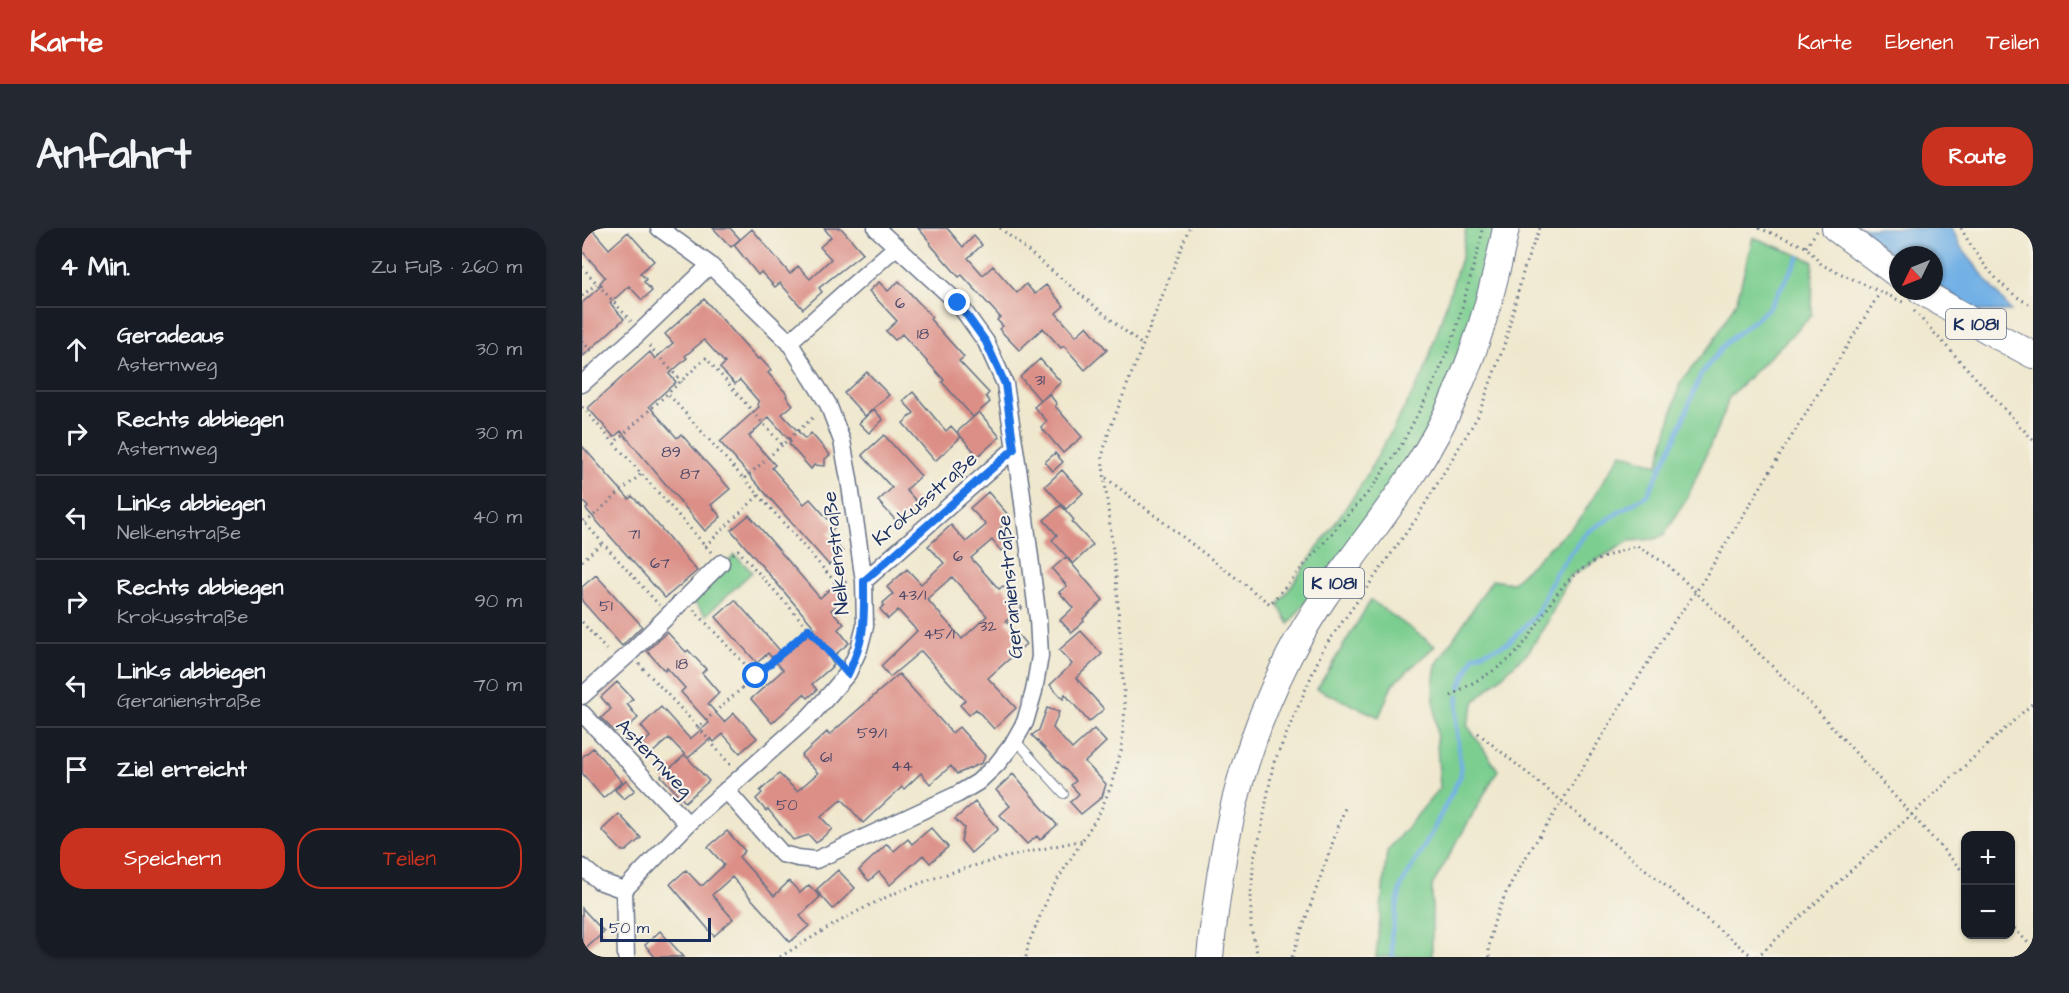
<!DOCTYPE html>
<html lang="de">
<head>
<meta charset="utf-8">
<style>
  :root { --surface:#171b24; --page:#242831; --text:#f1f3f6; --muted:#9ea1a6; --line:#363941; --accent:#c8321e }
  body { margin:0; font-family:"Architects Daughter",sans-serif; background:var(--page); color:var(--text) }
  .controls { position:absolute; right:18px; bottom:18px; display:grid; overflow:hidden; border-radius:12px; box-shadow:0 2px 4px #0004 }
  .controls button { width:54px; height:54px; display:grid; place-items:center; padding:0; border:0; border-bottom:2px solid var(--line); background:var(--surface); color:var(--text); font:30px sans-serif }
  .compass { position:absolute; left:1307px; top:18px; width:54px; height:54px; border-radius:50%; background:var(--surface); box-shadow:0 2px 4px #0004; rotate:227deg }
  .scale { position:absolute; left:18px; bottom:15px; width:111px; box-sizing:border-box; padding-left:6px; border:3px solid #1b2f5e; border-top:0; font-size:16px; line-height:21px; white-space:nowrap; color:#1b2f5e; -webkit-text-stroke:4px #f7f3e8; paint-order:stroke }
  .stop { position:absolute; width:18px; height:18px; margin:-14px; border:4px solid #1a73e8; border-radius:50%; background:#fff }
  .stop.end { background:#1a73e8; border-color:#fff; box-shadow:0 2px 6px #0008 }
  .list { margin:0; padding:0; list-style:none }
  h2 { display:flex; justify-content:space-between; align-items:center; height:78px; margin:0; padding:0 24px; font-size:26px }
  h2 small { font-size:20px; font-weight:400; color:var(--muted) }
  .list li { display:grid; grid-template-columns:39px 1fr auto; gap:18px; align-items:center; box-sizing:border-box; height:84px; padding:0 24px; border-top:2px solid var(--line) }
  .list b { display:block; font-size:22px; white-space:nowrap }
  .list p { margin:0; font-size:20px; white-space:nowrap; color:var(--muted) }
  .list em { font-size:20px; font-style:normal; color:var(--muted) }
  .actions { display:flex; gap:12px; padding:18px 24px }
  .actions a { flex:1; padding:14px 0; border:2px solid var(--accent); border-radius:24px; text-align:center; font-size:21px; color:var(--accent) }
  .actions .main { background:var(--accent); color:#fff }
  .icon { flex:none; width:33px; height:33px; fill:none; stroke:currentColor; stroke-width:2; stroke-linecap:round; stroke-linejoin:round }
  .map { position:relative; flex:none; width:1451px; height:729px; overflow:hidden; border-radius:24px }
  header { display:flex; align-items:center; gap:36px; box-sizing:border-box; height:84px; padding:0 30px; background:var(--accent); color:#fff }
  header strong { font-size:28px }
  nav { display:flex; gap:33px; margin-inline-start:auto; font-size:21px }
  .intro { display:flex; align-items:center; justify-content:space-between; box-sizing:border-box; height:144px; padding:0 36px }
  h1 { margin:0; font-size:42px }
  .button { padding:15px 27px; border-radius:24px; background:var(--accent); color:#fff; font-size:21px; font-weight:700 }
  main { display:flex; gap:36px; padding:0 36px }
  aside { flex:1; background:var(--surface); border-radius:24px; box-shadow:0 2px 4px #0004 }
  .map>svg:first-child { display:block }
</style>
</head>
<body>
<header>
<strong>Karte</strong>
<nav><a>Karte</a><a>Ebenen</a><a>Teilen</a></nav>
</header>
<div class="intro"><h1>Anfahrt</h1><a class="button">Route</a></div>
<main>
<aside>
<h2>4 Min.<small>Zu Fuß · 260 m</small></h2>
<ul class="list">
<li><svg class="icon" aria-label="ahead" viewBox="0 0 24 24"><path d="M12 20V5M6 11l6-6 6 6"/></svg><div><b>Geradeaus</b><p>Asternweg</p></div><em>30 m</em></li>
<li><svg class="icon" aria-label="right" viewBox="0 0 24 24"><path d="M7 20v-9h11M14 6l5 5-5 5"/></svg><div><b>Rechts abbiegen</b><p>Asternweg</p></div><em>30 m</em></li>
<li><svg class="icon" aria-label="left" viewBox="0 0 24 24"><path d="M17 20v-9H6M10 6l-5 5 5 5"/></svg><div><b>Links abbiegen</b><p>Nelkenstraße</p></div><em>40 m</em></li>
<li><svg class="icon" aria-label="right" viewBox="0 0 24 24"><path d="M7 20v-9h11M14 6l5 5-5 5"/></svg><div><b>Rechts abbiegen</b><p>Krokusstraße</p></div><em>90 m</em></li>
<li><svg class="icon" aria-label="left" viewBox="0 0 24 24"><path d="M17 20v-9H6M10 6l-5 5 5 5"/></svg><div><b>Links abbiegen</b><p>Geranienstraße</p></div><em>70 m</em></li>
<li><svg class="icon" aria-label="arrive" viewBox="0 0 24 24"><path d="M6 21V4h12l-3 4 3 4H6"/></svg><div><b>Ziel erreicht</b></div></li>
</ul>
<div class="actions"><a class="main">Speichern</a><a>Teilen</a></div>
</aside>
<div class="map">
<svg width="1451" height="729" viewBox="0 0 1451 729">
  <rect width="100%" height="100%" fill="#f7f3e8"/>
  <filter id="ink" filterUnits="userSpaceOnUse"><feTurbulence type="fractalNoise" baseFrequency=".0167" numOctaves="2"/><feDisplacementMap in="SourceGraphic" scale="12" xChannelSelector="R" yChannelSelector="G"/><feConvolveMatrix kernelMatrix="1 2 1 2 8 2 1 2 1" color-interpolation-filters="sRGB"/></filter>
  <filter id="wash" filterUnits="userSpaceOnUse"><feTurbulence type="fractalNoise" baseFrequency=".008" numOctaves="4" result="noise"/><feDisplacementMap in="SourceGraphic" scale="24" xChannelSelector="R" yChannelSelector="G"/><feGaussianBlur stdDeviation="1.35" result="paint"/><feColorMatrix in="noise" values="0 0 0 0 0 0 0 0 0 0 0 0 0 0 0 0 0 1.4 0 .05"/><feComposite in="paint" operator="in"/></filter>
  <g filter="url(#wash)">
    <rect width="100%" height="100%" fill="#efe8ce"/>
    <!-- green -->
    <path fill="#7cce90" stroke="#4c7e77" stroke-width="1.5" d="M884 0H912C899 54 888 107 867 158 830 244 762 321 707 396L696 377 778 259 842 145 880 27Z
      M1171 9 1231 33 1230 87 1147 169 1141 188 1106 268 1083 306 1073 311 1047 313 988 348 966 393 947 423 893 473 885 497 916 542 850 658V729H794L805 623 858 560 851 457 854 437 910 352 930 355 998 291 1039 225 1076 237 1098 155 1131 114 1155 72Z
      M153 327 170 344 124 387 108 370Z
      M789 372 853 418 810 457 797 489 735 461Z"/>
    <!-- water -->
    <path fill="#72b0e5" stroke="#4670a2" stroke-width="1.5" d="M1277 0H1370L1378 18 1429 83H1396L1352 55V27H1316V31Z"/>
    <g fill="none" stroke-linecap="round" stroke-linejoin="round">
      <!-- stream -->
      <path stroke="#72b0e5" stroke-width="4.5" d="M878 459 892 428 926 415 955 386 973 346 1004 305 1066 266 1095 207 1119 146 1144 115 1187 80 1217 29
        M811 729 809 709 819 658 850 604 879 547 874 495 876 468"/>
    </g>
    <g id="blocks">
      <!-- building -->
      <path fill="#db8f87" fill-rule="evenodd" d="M0 0H9L27 21 46 4 72 33 58 45 64 51 62 54 70 63 60 72 47 58 28 75 42 91 0 129V75L20 57 18 55 23 49 0 23Z
        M131 0H148L158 11 149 19Z
        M242 0H259L281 25 237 60 240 64 221 81 198 55 193 59 179 44 176 47 152 17 170 1 208 46 216 38 228 51 249 31 238 19 249 9Z
        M336 0H365L381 19 392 8 400 17 386 30 401 47 411 38 435 65 444 56 453 66 464 57 482 78 474 85 494 108 505 98 525 122 503 142 482 118 479 120 461 100 437 122 417 101 421 98 415 92 418 89 380 47 377 49 348 16 349 15Z
        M317 53 350 89 348 91 382 129 377 133 407 165 404 168 408 174 391 189 360 154 362 152 320 106 313 112 304 103 315 93 287 63 297 54 306 63Z
        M122 71 176 131 178 130 189 142 186 145 206 167 204 168 211 177 200 186 223 211 229 205 248 227 243 231V238L232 237 229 241 207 216 209 214 187 189 167 208 193 237 190 240 222 276 228 271 253 299 246 306 261 324 247 337 138 214 177 179 175 176 177 174 158 152 153 156 138 140 143 135 122 112 103 128 105 130 87 146 94 154 67 178 95 210 99 206 148 261 129 277 139 289 123 303 39 203 32 209 6 180 68 124 73 131 91 115 83 106Z
        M458 131 479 154 459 173 438 149Z
        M285 144 307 167 283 188 262 165Z
        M331 164 364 203 369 198 379 209 353 233 321 195 332 185 321 173Z
        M467 166 475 176 473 178 500 209 481 225 459 199 465 193 452 179Z
        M292 181 301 192 287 205 277 195Z
        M397 184 418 209 396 228 375 204Z
        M302 207 339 248 324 262 339 278 318 297 296 273 310 260 280 227Z
        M0 218 47 271 50 268 60 278 115 343 83 370 4 281 6 279 0 272Z
        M473 225 481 234 471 243 463 234Z
        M480 242 501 265 484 281 463 258Z
        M406 264 429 290 417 301 429 314 419 323 410 312 389 330 417 361 421 358 440 380 424 393 444 416 406 450 434 480 412 501 394 481 387 487 378 477 383 472 339 423 308 449 299 438 335 403 316 382 306 391 298 381 302 377 301 375 311 366 305 359 325 341 339 356 362 335 346 318 369 297 384 314 404 297 388 280ZM370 349 405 388 380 411 345 371Z
        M479 277 492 292 490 294 511 317 491 336 470 312 475 307 462 292Z
        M167 287 238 370 250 359 261 371 249 382 262 396 256 401 267 415 248 431 252 437 230 456 235 462 226 470 222 466 190 495 169 471 201 442 186 425 175 435 134 389 153 372 202 427 233 400 149 302Z
        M484 329 521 372 501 391 502 393 490 405 478 392 491 380 477 364 485 358 470 341Z
        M14 347 60 398 40 418 0 373V359Z
        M499 403 520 426 494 450 522 481 507 494 483 466 481 471 468 457 490 436 477 422Z
        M85 404 104 424 106 422 124 441 120 445 137 465 126 476 142 494 152 485 175 510 158 525 141 506 132 514 129 510 106 530 87 510 68 527 59 517 68 509 59 498 79 479 108 511 127 495 99 464 103 460 85 440 83 443 65 423Z
        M317 446 370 505 377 499 403 528 400 535 375 546 369 538 348 556 339 545 322 561 320 559 281 595 260 571 239 589 250 601 234 615 227 607 211 612 186 581 184 583 174 571 180 565 178 563 197 546 215 563 236 545 219 528 245 504 247 507Z
        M35 454 51 471 45 476 56 490 43 502 40 498 33 504 19 490 29 481 19 469Z
        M465 480 477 484 471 500 490 521 512 501 524 514 503 534 524 556 520 569 499 586 488 574 497 566 489 557 494 553 450 507 457 502Z
        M11 520 40 554 21 570 0 545V529Z
        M103 527 127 553 103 574 79 548Z
        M431 546 475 597 458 612 455 608 445 616 418 587 428 578 414 562Z
        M44 552 53 562 42 571 33 562Z
        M393 574 416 601 389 625 379 613 382 600 373 591Z
        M37 586 59 610 44 623H40L20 602Z
        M349 600 366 619 348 635 341 627 308 657 297 644 287 653 277 642 305 616 312 623 326 611 330 616Z
        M145 603 163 623 157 629 192 668 207 653 218 665 227 657 238 669 218 688 227 698 208 714 150 649 130 667 151 691 132 708 88 656 104 642 118 657H121L142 637 126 619Z
        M256 642 273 660 251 681 234 662Z
        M0 680 22 704 0 724Z
        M78 703 102 729H73L63 717Z"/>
    </g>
  </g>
  <g filter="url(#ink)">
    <use href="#blocks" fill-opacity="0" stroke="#657085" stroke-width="1.5"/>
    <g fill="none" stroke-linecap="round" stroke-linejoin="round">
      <defs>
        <path id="service" d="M433 512 482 566"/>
        <path id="minor" d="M207 114 315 18
          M0 156 56 106 128 37
          M282 353 432 221
          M0 468 47 426 139 335
          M0 485 106 596
          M144 562 200 626 216 630 234 632 376 566 396 554 415 536 430 517 443 494 452 463 458 428 456 391 439 260 423 156 404 114 376 75 294 0
          M0 639 17 653 42 662
          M44 729 42 662 106 596 228 488 248 466 266 445 277 421 283 398 282 353 267 251 260 213 246 176 207 114 128 37 77 0"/>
        <path id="primary" d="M1253 0 1316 47
          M1339 63 1419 110 1451 127
          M628 729C639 618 656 529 707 428 740 363 789 309 829 248 880 172 906 89 924 0"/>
      </defs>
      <!-- service casing -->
      <use href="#service" stroke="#657085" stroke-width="10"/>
      <!-- minor casing -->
      <use href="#minor" stroke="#657085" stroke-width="19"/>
      <!-- primary casing -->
      <use href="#primary" stroke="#657085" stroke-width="28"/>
      <!-- path -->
      <path stroke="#657085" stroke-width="3" stroke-dasharray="1.5 4.5" stroke-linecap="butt" d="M418 0 560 117
        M1177 0 1224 19 1240 37 1323 75
        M1379 0C1394 29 1420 64 1451 78
        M1224 19 1235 3
        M0 39 49 93
        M0 68 14 56
        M1332 83 1451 212
        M0 113 11 125
        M67 118 100 154
        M87 167 162 251 200 217
        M0 179 32 215
        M524 250 688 376 789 261 819 218 853 153 873 105 899 11 900 0
        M177 267 254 355 267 354
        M0 292 77 377
        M3 295 59 246
        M123 318 177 267 162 251
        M129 324 32 215 124 130 200 217 234 187
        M151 326 156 322 227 401
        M0 333 20 315
        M112 382 174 448
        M0 394 27 425
        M57 436 116 499 227 401 256 434
        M869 468C890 454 916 443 934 425 953 405 964 378 982 357 1000 336 1029 325 1055 318L1086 337 1233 480 1384 647
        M116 499 150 539
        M896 505 1171 729
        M1428 696 1451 720
        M198 729C242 702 287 674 336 656 389 636 446 624 501 612
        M444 729 446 717 469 662 517 586 529 558 539 523 543 480 534 348 520 229 527 203 607 0
        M676 729 669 700V666L672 629 678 608 691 537 741 421 834 291 896 188 922 118 943 37 958 0
        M710 729 763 580
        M907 729C905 677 956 613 982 570 1019 510 1055 451 1093 392L1114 364 1299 63
        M1175 729 1451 475"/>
      <!-- service -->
      <use href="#service" stroke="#fff" stroke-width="8"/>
      <!-- minor -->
      <use href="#minor" stroke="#fff" stroke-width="16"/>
      <!-- primary -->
      <use href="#primary" stroke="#fff" stroke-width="26"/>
    </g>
  </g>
  <g fill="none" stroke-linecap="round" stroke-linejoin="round" filter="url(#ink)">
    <!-- route -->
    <path stroke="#1a73e8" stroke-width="8" d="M174 448 227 401 266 446C284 408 282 394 282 353L432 221 423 156 404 114 376 75"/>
  </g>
  <g text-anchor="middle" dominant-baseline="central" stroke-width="4.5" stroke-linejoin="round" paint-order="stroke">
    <!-- number labels -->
    <g font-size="16" fill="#4b4768">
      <text x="318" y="75">6</text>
      <text x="341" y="106">18</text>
      <text x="458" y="152">31</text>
      <text x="89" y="224">89</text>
      <text x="108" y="246">87</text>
      <text x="52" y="306">71</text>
      <text x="376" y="328">6</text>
      <text x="78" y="335">67</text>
      <text x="330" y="367">43/1</text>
      <text x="24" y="378">51</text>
      <text x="406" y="398">32</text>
      <text x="357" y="406">45/1</text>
      <text x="100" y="436">18</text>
      <text x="290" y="505">59/1</text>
      <text x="244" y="529">61</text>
      <text x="320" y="538">44</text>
      <text x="205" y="577">50</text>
    </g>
    <!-- shield labels -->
    <g fill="#f7f3e8" stroke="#5d6a87" stroke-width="1.5">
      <rect x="1364" y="81" width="60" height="30" rx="4.5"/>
      <rect x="722" y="340" width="60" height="30" rx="4.5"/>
    </g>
    <g font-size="18" font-weight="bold" fill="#1b2f5e">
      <text x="1394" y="96">K 1081</text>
      <text x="752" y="355">K 1081</text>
    </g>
    <!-- street labels -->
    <g font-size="20" fill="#1b2f5e" stroke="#f7f3e8">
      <text transform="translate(343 271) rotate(-41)">Krokusstraße</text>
      <text transform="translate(254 325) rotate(-96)">Nelkenstraße</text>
      <text transform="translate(428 359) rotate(-95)">Geranienstraße</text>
      <text transform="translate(72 530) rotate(46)">Asternweg</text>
    </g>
  </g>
</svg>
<div class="controls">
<button>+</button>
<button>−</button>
</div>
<svg class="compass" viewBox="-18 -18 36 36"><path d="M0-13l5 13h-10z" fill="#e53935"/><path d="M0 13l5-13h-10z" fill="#9ea1a6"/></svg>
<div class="scale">50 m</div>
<div class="stop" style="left:174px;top:448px"></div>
<div class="stop end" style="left:376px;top:75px"></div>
</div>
</main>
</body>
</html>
